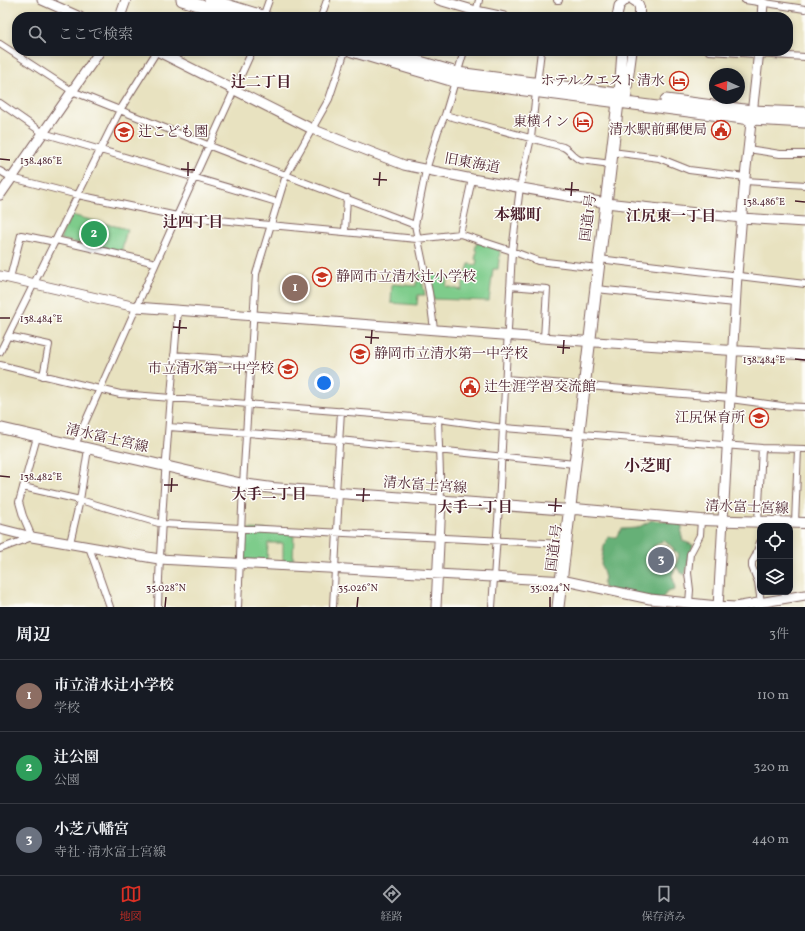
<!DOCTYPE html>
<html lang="ja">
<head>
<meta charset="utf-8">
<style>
  :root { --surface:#171b24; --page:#242831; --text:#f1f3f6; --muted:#9ea1a6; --line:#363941; --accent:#d93025 }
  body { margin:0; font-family:Vollkorn,"Noto Serif JP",serif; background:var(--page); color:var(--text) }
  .controls { position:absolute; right:12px; bottom:12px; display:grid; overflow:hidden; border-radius:8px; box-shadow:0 2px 6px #0003 }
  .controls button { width:36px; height:36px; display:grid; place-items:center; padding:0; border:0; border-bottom:1px solid var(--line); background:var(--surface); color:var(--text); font:20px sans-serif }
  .compass { position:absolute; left:709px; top:68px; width:36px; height:36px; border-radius:50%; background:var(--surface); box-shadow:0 2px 6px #0003; rotate:273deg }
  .you { position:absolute; left:324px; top:383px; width:14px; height:14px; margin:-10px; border:3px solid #fff; border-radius:50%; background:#1a73e8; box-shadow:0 0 0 6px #1a73e833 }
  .badge { display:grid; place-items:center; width:26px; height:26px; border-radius:50%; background:var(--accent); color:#fff; font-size:13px; font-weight:700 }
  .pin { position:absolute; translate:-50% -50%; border:2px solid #fff; box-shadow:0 1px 4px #0006 }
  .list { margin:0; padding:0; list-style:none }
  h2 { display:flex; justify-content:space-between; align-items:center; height:52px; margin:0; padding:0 16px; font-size:17px }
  h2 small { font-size:13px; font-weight:400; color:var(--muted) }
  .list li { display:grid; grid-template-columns:26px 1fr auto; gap:12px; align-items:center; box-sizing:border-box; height:72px; padding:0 16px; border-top:1px solid var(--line) }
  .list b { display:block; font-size:15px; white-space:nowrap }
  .list p { margin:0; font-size:13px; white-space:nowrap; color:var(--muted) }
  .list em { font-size:13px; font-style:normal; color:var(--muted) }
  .icon { flex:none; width:22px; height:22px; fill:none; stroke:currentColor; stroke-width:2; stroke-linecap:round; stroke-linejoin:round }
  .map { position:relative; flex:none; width:805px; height:607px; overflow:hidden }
  .search { position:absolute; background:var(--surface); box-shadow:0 2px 6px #0003; left:12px; right:12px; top:12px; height:44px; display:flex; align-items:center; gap:10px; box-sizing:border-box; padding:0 14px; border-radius:16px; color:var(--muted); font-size:15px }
  .sheet { height:268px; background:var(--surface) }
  nav { display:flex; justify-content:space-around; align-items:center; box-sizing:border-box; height:56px; border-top:1px solid var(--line); background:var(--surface); font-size:11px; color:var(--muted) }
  nav a { display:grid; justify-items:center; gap:2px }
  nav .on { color:var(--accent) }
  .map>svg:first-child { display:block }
</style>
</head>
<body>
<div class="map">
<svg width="805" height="607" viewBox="0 0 805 607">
  <rect width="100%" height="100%" fill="#fdfcf7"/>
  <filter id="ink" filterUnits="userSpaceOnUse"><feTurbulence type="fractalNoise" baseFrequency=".025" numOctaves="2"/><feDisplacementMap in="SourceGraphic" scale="8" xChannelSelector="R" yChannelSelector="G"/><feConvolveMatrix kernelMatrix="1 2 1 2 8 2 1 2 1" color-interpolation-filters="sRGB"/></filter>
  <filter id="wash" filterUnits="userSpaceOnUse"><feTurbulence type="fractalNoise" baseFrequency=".012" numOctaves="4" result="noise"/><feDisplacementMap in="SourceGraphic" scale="16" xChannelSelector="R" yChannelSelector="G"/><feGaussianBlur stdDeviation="0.9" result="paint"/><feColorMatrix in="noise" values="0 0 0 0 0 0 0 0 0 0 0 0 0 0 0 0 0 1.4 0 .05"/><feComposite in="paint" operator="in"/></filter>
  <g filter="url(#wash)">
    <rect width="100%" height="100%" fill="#e8e2c0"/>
    <!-- green -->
    <path fill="#7ecc8b" stroke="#64765b" d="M71 215 127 229 121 253 60 239Z
      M477 242 500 250 498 269H493L489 301 433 299 428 273 448 278 446 286 461 290 469 264 476 265 477 260 475 259 477 251 475 250Z
      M420 271 425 295H418L417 305 391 303 392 284 416 286V282H418L419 272Z
      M245 529 294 531 293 562 283 561V543H268L267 560H243Z"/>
    <!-- forest -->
    <path fill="#66b077" stroke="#586851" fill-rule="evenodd" d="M652 520 678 523 682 525V529L681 533 683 541 693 545 685 575 680 572 676 566 672 575 674 582 675 590 667 592 661 600 604 588 603 583 605 578 601 564 604 546 608 537H616L622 529 637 528ZM664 540 673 548 674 551 679 554 676 565H672L669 562V553L667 546 664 545 658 550 653 547Z"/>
  </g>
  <g filter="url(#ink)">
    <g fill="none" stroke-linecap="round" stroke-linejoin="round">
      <defs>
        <path id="street" d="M557 0H559
          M745 0 805 9
          M263 17 269 0
          M321 17 327 0
          M475 17 479 0
          M0 44 72 91 210 146 415 225
          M709 51 805 57
          M537 84 541 51
          M0 103 43 133 277 202
          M445 115 563 147C570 150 573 157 580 160L611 164
          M748 149 780 154H805
          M612 152 659 158 689 170 745 177
          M0 171 12 178 78 195 177 216 417 239 460 234 512 251 538 261 598 268
          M745 181 805 185
          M345 231 347 198
          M460 234 472 179
          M56 240 156 263
          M599 259 805 284
          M10 278 21 235 55 242
          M510 286 547 289 544 338
          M596 289 735 303
          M434 329 429 292 415 225 426 170 438 131 445 115 464 51
          M8 336 49 345 43 376
          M0 352 120 110 157 51
          M174 355 250 361
          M0 365 120 394 438 419 504 428 762 448 805 449
          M506 379 730 398
          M730 399 782 406 805 407
          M438 419 441 501
          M169 427 339 440 575 464
          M75 445 177 216 252 51
          M23 487 80 500 162 524 565 544
          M336 493 341 411
          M758 522 762 448
          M795 523 798 449
          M760 542 756 555 752 562V567L758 582 761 603
          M70 543 80 500 88 449
          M89 547 110 607
          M0 549 32 537 23 516 19 502 37 437
          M689 603 690 590 688 573 690 554 700 535 701 520
          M158 607C161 508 170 409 178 311
          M238 607 243 484 256 274 286 175 329 99 345 51
          M333 607 339 493
          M492 607 499 506 512 251 520 187 531 138 536 92"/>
        <path id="secondary" d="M42 0 80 17
          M439 0 476 11 504 17
          M633 0C641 3 640 10 639 17
          M120 17 126 0
          M617 17 619 6 625 0
          M762 17 763 3
          M157 51 312 129 404 165 472 179 606 203 742 218 805 222
          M619 94 622 51
          M626 95 632 51
          M0 195 100 51
          M0 276 136 307 595 342 805 355
          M0 529 32 537 159 559 566 581 650 599 718 606 735 607 805 595
          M436 607 441 501
          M718 607 737 275 745 177 759 51"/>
        <path id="primary" d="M0 428 243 484 272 488 569 510 575 509 701 520 805 523"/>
        <path id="highway" d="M182 0 238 17
          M210 0 266 17
          M352 51 454 81 751 119 805 122
          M383 51 457 73 626 95
          M666 100 752 111 805 113
          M558 607 619 94"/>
      </defs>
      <!-- street casing -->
      <use href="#street" stroke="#81635f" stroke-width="8"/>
      <!-- secondary casing -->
      <use href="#secondary" stroke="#81635f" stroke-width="11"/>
      <!-- primary casing -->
      <use href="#primary" stroke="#81635f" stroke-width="12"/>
      <!-- highway casing -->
      <use href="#highway" stroke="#81635f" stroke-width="13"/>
      <!-- street -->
      <use href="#street" stroke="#fff" stroke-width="6"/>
      <!-- secondary -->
      <use href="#secondary" stroke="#fff" stroke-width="9"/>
      <!-- primary -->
      <use href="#primary" stroke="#fff" stroke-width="10"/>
      <!-- highway -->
      <use href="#highway" stroke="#fff" stroke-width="11"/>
    </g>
  </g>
  <!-- ticks -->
  <path fill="none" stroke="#4a1f2b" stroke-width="1.5" d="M0 159 10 160M181 169 195 170M188 176V162M373 179 387 180M379 186 380 172M565 189 579 190M571 196 572 182M795 201 805 202M0 318H10M173 327 187 328M179 334 180 320M365 337 379 338M371 344 372 330M557 347 570 348M563 354 564 340M795 359 805 360M0 476 10 477M164 485H178M171 492 172 478M356 495H370M363 502 364 488M548 505 562 506M555 512 556 498M165 607 166 597M357 607 358 597M550 607V597"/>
  <!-- icons -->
  <defs>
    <symbol id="hotel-ring" viewBox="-11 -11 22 22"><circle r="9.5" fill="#fdfcf7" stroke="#c8321e" stroke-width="1.5"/><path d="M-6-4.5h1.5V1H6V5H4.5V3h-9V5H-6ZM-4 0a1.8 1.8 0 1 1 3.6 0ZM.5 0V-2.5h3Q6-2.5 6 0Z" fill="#c8321e"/></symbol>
    <symbol id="civic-ring" viewBox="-11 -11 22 22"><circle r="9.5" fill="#fdfcf7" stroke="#c8321e" stroke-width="1.5"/><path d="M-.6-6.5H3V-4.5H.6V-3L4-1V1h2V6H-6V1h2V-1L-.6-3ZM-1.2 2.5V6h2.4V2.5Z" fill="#c8321e"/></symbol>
    <symbol id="school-ring" viewBox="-11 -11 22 22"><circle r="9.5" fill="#fdfcf7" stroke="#c8321e" stroke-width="1.5"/><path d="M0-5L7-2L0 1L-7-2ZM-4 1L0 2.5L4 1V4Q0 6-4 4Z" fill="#c8321e"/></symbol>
  </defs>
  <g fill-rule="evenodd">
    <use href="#hotel-ring" x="668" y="70" width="22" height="22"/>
    <use href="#hotel-ring" x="572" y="111" width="22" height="22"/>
    <use href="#civic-ring" x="710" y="119" width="22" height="22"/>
    <use href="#school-ring" x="113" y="121" width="22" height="22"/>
    <use href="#school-ring" x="311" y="266" width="22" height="22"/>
    <use href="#school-ring" x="349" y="343" width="22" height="22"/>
    <use href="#school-ring" x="277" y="358" width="22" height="22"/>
    <use href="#civic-ring" x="459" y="376" width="22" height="22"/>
    <use href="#school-ring" x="748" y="407" width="22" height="22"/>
  </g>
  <g text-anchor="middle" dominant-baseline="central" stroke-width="3" stroke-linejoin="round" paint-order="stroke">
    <!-- poi labels -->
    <g font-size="14" fill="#4a1f2b" stroke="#fdfcf7" text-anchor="end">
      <text x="665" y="81">ホテルクエスト清水</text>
      <text x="569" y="122">東横イン</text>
      <text x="707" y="130">清水駅前郵便局</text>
      <text x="138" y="132" text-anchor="start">辻こども園</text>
      <text x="336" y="277" text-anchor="start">静岡市立清水辻小学校</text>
      <text x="374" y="354" text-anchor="start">静岡市立清水第一中学校</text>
      <text x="274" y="369">市立清水第一中学校</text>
      <text x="484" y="387" text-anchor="start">辻生涯学習交流館</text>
      <text x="745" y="418">江尻保育所</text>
    </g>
    <!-- street labels -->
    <g font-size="14" fill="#4a1f2b" stroke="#fdfcf7">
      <text transform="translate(472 164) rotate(10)">旧東海道</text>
      <text transform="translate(589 218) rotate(-83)">国道1号</text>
      <text transform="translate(107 439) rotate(13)">清水富士宮線</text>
      <text transform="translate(425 486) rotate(4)">清水富士宮線</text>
      <text transform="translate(747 508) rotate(2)">清水富士宮線</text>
      <text transform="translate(555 548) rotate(-83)">国道1号</text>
    </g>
    <!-- neighbourhood labels -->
    <g font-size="15" font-weight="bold" fill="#4a1f2b" stroke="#fdfcf7">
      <text x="261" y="83">辻二丁目</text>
      <text x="671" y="217">江尻東一丁目</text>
      <text x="193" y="223">辻四丁目</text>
      <text x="269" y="495">大手二丁目</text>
      <text x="475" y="508">大手一丁目</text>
    </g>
    <!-- quarter labels -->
    <g font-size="16" font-weight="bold" fill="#4a1f2b" stroke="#fdfcf7">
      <text x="518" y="216">本郷町</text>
      <text x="648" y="467">小芝町</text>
    </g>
  </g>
  <g font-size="10" text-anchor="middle" fill="#4a1f2b" stroke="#fdfcf7" stroke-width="3" stroke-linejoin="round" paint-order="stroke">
    <text x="41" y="164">138.486°E</text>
    <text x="764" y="205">138.486°E</text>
    <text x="41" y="322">138.484°E</text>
    <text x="764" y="363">138.484°E</text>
    <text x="41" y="480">138.482°E</text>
    <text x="166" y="591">35.028°N</text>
    <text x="358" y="591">35.026°N</text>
    <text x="550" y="591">35.024°N</text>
  </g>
</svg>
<div class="controls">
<button><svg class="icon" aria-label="locate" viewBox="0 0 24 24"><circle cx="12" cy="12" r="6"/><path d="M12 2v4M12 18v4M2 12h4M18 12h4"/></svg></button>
<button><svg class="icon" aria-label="layers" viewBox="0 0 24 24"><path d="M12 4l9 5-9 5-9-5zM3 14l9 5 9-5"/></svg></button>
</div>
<svg class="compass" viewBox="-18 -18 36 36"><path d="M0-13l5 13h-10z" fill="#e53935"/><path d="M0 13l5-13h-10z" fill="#9ea1a6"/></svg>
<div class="you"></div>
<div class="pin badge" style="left:295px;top:288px;background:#8d6e63">1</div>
<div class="pin badge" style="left:94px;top:234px;background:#2e9e5b">2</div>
<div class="pin badge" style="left:661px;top:560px;background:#6b7280">3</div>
<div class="search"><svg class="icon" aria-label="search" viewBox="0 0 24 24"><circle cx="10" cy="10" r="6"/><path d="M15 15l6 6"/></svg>ここで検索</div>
</div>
<section class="sheet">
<h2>周辺<small>3件</small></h2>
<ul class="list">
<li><span class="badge" style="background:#8d6e63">1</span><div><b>市立清水辻小学校</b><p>学校</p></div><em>110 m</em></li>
<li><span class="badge" style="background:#2e9e5b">2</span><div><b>辻公園</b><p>公園</p></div><em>320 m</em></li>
<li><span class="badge" style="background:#6b7280">3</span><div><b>小芝八幡宮</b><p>寺社 · 清水富士宮線</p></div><em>440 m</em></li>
</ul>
</section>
<nav>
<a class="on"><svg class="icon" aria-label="map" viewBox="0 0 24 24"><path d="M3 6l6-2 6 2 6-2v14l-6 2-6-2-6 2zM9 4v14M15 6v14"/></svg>地図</a>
<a><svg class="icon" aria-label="directions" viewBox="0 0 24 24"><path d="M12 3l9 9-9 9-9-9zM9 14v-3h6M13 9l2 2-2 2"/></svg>経路</a>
<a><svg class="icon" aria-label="saved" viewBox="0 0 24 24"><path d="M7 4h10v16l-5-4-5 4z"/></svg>保存済み</a>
</nav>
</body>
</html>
